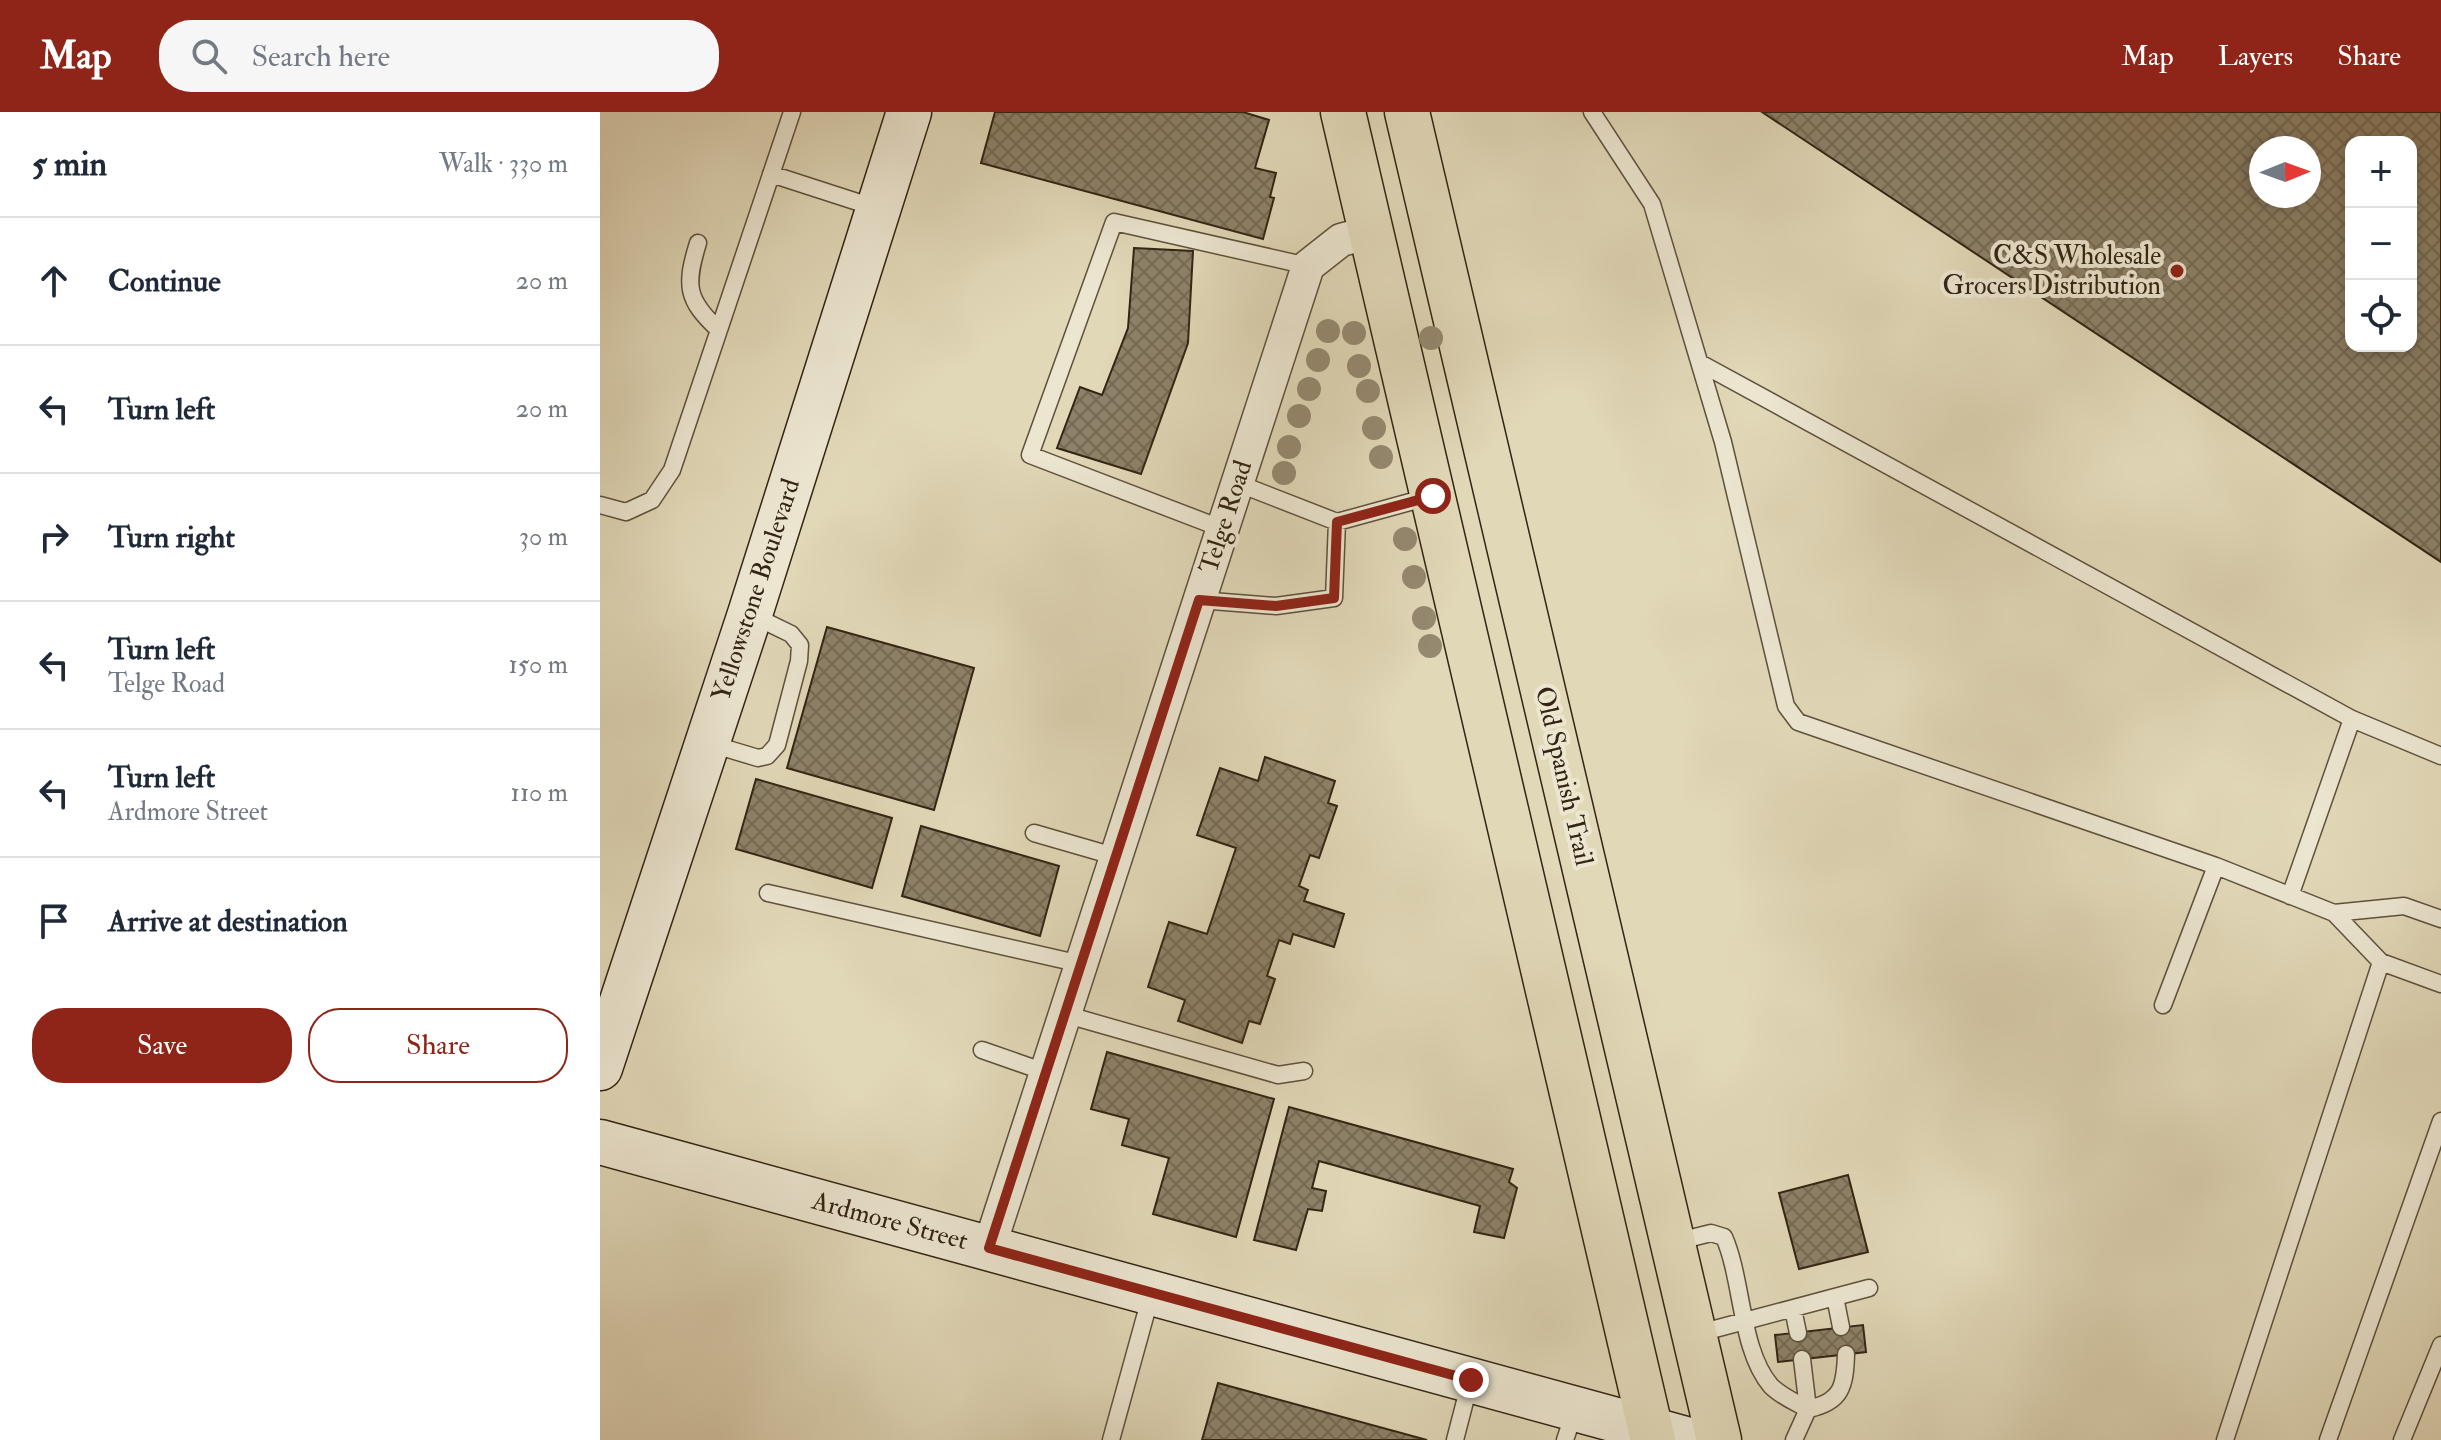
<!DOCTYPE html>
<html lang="en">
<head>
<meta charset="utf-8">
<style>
  :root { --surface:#fff; --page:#f6f6f7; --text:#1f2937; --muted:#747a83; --line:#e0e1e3; --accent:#8f2418 }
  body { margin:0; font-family:"IM FELL Double Pica",serif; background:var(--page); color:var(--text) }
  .controls { position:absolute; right:24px; top:24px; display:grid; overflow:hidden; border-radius:16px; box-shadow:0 4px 12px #0003 }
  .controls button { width:72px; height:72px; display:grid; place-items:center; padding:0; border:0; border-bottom:2px solid var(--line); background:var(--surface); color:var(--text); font:40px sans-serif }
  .compass { position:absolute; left:1649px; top:24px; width:72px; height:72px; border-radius:50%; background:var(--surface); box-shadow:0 4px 12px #0003; rotate:89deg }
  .stop { position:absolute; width:24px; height:24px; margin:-18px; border:6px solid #8f2418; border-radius:50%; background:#fff }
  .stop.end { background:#8f2418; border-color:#fff; box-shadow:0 2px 8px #0008 }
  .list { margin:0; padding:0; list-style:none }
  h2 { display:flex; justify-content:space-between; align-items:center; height:104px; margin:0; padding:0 32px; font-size:34px }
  h2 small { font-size:26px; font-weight:400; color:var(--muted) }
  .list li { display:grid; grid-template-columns:52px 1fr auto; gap:24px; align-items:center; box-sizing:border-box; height:128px; padding:0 32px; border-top:2px solid var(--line) }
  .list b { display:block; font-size:30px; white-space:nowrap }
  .list p { margin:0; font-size:26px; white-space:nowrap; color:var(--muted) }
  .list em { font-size:26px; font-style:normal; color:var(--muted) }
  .actions { display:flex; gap:16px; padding:24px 32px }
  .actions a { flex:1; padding:18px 0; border:2px solid var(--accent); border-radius:32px; text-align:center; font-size:28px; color:var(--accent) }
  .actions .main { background:var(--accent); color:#fff }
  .icon { flex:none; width:44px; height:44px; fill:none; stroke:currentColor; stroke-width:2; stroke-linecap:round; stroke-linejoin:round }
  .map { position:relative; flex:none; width:1841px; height:1328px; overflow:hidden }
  header { display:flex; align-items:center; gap:48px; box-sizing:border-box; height:112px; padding:0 40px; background:var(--accent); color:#fff }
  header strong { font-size:38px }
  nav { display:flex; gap:44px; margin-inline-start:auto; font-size:28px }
  .search { width:560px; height:72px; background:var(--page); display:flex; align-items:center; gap:20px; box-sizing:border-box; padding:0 28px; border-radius:32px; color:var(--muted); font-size:30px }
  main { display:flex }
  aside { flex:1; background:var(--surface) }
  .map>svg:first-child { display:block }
</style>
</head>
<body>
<header>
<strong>Map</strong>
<div class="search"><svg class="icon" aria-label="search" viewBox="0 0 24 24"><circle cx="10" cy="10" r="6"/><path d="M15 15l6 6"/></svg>Search here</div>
<nav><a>Map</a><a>Layers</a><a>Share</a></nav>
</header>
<main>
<aside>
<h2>5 min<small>Walk · 330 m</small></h2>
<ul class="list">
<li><svg class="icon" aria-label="ahead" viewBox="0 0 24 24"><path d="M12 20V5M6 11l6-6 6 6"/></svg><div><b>Continue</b></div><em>20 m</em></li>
<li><svg class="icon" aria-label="left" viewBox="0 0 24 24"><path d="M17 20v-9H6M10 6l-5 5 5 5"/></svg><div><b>Turn left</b></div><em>20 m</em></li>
<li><svg class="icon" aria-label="right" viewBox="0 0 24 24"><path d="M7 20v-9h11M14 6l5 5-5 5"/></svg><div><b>Turn right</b></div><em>30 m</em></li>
<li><svg class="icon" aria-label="left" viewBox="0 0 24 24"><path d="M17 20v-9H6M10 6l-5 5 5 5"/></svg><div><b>Turn left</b><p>Telge Road</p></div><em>150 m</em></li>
<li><svg class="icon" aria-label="left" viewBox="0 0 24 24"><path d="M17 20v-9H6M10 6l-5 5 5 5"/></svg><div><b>Turn left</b><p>Ardmore Street</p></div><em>110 m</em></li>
<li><svg class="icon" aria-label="arrive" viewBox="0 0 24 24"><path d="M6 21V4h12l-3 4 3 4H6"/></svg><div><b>Arrive at destination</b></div></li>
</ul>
<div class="actions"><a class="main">Save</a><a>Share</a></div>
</aside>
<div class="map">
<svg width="1841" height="1328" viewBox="0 0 1841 1328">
  <defs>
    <pattern id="building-cross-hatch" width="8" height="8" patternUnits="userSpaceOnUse" patternTransform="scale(2)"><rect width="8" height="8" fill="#8d8269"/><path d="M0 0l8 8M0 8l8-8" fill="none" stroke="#746a55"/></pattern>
  </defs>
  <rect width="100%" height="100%" fill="#e1d8b8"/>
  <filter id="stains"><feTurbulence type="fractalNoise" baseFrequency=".0025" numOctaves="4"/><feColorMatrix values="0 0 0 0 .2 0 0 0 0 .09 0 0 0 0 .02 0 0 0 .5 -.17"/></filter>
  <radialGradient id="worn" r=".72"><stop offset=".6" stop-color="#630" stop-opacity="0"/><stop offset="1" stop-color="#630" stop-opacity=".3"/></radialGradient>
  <!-- building -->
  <path fill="url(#building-cross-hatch)" stroke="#332413" stroke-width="2" fill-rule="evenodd" d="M395 0H643L669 8 655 56 676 61 670 85 674 86 663 127 381 51Z
    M1162 0H1841V450ZM1751 30H1811V234H1751ZM1661 36H1709V84H1661Z
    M534 136 593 139 588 231 541 362 457 336 480 275 502 283 528 216Z
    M227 515 374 556 334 698 187 656Z
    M665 645 735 669 728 691 737 694 719 746 710 743 699 774 708 778 704 789 744 802 734 835 693 822 690 832 679 828 667 864 675 867 660 912 649 909 642 931 578 909 585 888 548 875 569 810 607 822 636 736 597 723 620 656 658 669Z
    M156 667 292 706 272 776 136 737Z
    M321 714 459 754 440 824 302 784Z
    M507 940 674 987 636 1125 553 1102 569 1046 522 1033 529 1007 491 997Z
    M689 995 913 1057 909 1070 917 1076 904 1126 874 1120 880 1094 719 1049 712 1076 726 1079 722 1099 708 1097 696 1138 654 1128Z
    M1248 1063 1268 1140 1199 1157 1179 1081Z
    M1263 1213 1266 1240 1178 1250 1175 1223Z
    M618 1271 827 1328H602Z"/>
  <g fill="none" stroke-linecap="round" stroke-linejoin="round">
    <defs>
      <path id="lane" d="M992 0 1052 92 1123 330 1186 594 1198 610 1616 754 1563 893
        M171 62 276 96
        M98 131C85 173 86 188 119 218
        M1100 251 1752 607
        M637 371 737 410 832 384
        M0 393 26 400 52 388 72 358 192 0
        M623 417 430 343 514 110 708 154
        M599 488 676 494 734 486 737 410
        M108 631 158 646 167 644 177 633 199 549 200 533 191 522 152 503
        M434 721 517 745
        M1616 754 1734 801 1781 850 1841 872
        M168 781 481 852
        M1690 784 1752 607 1841 644
        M1734 801 1804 794 1841 807
        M464 902 678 963 704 959
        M382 938 445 960
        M1075 1130 1111 1121 1124 1125C1143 1168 1140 1238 1171 1274 1182 1285 1195 1290 1208 1297L1202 1247
        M1235 1185 1269 1176
        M1193 1197 1198 1221
        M1096 1222 1235 1185 1241 1215
        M511 1328 551 1183
        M855 1328 870 1270
        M965 1328 975 1298
        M1194 1328 1208 1297C1242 1290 1245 1274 1246 1242
        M1625 1328 1781 850
        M1728 1328 1841 1009
        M1802 1328 1841 1233"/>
      <path id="street" d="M389 1136 708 154 741 128 771 120"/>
      <path id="secondary" d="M0 956 150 502 309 0
        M0 1030 1089 1328"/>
      <path id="primary" d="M743 0 1053 1328
        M807 0 1119 1328"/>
    </defs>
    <!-- lane casing -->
    <use href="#lane" stroke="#5e513c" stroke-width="19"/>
    <!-- street casing -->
    <use href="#street" stroke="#5e513c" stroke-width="35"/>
    <!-- secondary casing -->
    <use href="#secondary" stroke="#332413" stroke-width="47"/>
    <!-- primary casing -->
    <use href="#primary" stroke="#332413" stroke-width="47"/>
    <!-- lane -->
    <use href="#lane" stroke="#ece6d1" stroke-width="16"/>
    <!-- street -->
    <use href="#street" stroke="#ece6d1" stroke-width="32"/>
    <!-- secondary -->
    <use href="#secondary" stroke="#ece6d1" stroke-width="44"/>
    <!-- primary -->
    <use href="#primary" stroke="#e1d8b8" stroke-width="44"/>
  </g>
  <!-- trees -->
  <g fill="#958970">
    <circle cx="728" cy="219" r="12"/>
    <circle cx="754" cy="221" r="12"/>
    <circle cx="831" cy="226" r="12"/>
    <circle cx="718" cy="248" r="12"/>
    <circle cx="759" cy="254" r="12"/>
    <circle cx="709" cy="277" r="12"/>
    <circle cx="768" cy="279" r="12"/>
    <circle cx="699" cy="304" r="12"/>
    <circle cx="774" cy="316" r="12"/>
    <circle cx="689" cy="335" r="12"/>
    <circle cx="781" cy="345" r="12"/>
    <circle cx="684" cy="361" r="12"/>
    <circle cx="805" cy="427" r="12"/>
    <circle cx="814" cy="465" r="12"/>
    <circle cx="824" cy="506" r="12"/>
    <circle cx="830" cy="534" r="12"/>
  </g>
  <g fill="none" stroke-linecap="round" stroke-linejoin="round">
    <!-- route -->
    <path stroke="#8f2418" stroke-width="10" d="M833 384 737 410 734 486 676 494 599 488 389 1136 871 1268"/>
  </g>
  <!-- markers -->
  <circle fill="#8f2418" stroke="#ece6d1" stroke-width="3" cx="1577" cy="159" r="8"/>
  <g text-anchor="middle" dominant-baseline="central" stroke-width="8" stroke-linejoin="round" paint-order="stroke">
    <!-- poi labels -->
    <g font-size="26" fill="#332413" stroke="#ece6d1" text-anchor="end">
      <text x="1561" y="144">C&amp;S Wholesale<tspan x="1561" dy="30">Grocers Distribution</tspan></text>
    </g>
    <!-- street labels -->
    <g font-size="26" fill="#332413" stroke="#ece6d1">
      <text transform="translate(626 405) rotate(-72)">Telge Road</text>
      <text transform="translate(156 478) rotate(-72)">Yellowstone Boulevard</text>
      <text transform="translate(964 664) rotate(77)">Old Spanish Trail</text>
      <text transform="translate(290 1109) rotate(15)">Ardmore Street</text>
    </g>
  </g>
  <rect width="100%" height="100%" filter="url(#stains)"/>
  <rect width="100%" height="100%" fill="url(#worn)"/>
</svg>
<div class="controls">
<button>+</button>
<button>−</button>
<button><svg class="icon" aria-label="locate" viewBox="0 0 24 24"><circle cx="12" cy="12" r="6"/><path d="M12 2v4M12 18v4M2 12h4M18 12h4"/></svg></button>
</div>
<svg class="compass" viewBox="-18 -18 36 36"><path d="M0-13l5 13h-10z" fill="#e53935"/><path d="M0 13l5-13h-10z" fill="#747a83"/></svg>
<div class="stop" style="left:833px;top:384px"></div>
<div class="stop end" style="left:871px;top:1268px"></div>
</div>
</main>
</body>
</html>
